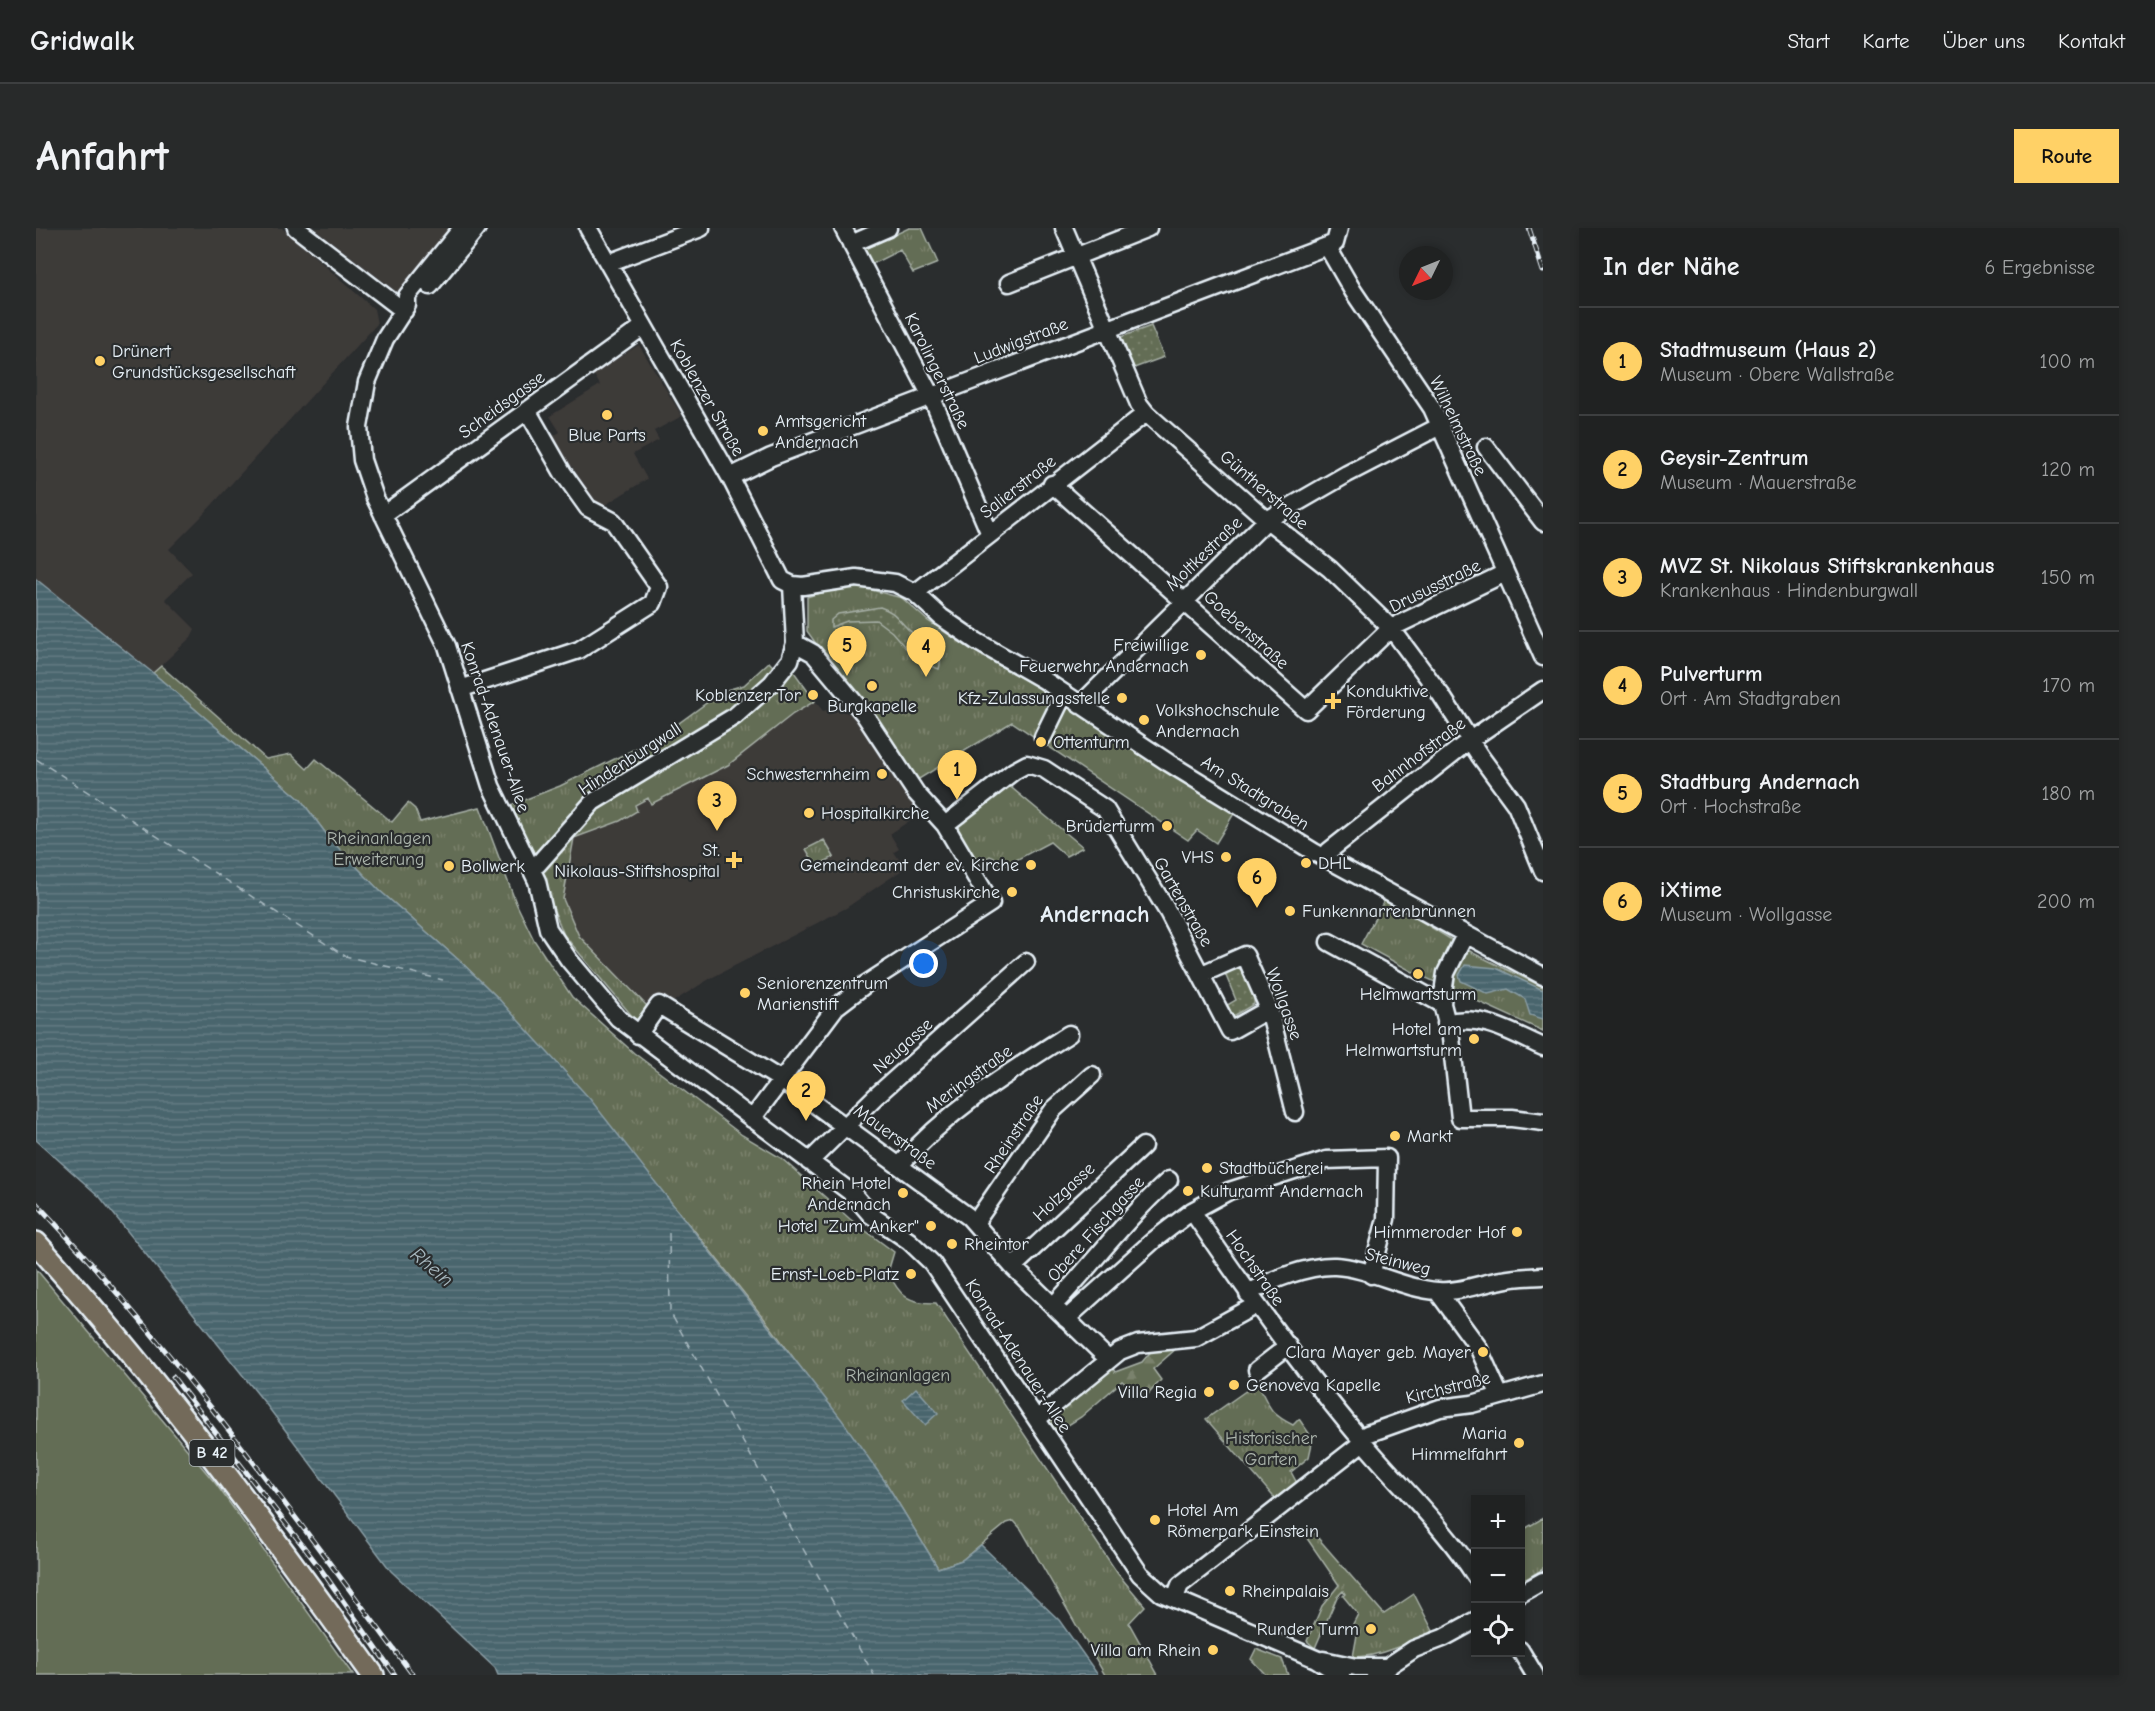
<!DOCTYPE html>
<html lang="de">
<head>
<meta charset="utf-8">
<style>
  :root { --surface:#202222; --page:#282a2a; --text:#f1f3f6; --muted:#a2a4a5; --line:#3d3f40; --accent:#ffd166 }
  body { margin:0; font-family:"Comic Neue",sans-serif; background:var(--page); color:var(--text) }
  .controls { position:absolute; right:18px; bottom:18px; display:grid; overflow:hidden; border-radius:0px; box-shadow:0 3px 9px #0003 }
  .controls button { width:54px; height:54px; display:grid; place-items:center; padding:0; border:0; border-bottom:2px solid var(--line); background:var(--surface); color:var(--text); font:30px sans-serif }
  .compass { position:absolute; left:1363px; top:18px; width:54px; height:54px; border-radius:50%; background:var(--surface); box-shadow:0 3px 9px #0003; rotate:227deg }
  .you { position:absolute; left:888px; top:736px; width:21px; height:21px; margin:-15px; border:4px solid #fff; border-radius:50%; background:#1a73e8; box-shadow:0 0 0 9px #1a73e833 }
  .badge { display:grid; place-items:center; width:39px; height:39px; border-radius:50%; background:var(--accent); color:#111; font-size:20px; font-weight:700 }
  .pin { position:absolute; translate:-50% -50px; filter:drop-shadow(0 2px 3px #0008) }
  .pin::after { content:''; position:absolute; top:32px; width:21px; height:18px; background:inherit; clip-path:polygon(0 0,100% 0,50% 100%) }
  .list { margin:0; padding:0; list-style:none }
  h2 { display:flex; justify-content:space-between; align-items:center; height:78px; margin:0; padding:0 24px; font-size:26px }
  h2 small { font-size:20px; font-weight:400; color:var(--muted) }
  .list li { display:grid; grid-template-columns:39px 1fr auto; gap:18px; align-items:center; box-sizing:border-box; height:108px; padding:0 24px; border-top:2px solid var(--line) }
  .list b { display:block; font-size:22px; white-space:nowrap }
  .list p { margin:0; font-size:20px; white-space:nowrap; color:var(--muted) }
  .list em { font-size:20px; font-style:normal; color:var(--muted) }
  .icon { flex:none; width:33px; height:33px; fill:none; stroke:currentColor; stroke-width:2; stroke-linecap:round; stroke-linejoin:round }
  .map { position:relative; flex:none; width:1507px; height:1447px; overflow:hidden; border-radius:0px }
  header { display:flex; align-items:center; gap:36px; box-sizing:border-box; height:84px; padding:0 30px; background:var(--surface); border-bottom:2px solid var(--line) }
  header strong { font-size:28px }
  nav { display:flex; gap:33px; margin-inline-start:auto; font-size:21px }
  .intro { display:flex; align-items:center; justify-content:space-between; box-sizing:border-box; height:144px; padding:0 36px }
  h1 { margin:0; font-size:42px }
  .button { padding:15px 27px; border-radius:0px; background:var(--accent); color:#111; font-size:21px; font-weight:700 }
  main { display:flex; gap:36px; padding:0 36px }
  aside { flex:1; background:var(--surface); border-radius:0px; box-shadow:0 3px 9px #0003 }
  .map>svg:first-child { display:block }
</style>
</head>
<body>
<header>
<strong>Gridwalk</strong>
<nav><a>Start</a><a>Karte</a><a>Über uns</a><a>Kontakt</a></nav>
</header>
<div class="intro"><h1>Anfahrt</h1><a class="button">Route</a></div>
<main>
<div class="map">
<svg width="1507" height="1447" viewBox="0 0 1507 1447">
  <defs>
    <pattern id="forest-firs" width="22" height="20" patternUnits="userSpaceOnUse" patternTransform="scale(1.5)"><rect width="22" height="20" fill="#646d54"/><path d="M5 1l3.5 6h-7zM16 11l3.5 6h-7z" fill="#7a826d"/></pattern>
    <pattern id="park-tufts" width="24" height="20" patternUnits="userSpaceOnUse" patternTransform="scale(1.5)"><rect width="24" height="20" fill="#646d54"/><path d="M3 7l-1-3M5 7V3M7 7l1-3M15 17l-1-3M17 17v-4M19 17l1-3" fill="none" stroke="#7a826d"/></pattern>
    <pattern id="garden-dots" width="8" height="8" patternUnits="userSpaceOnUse" patternTransform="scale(1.5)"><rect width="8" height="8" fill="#646d54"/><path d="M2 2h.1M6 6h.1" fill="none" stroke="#7a826d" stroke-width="1.8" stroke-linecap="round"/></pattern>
    <pattern id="water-rules" width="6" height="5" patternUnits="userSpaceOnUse" patternTransform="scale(1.5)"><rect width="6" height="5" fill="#49656d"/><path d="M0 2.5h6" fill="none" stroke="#637c83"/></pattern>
  </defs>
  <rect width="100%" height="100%" fill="#2a2d2e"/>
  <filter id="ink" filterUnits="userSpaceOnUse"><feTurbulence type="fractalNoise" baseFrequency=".0167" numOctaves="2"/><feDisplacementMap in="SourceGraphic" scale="12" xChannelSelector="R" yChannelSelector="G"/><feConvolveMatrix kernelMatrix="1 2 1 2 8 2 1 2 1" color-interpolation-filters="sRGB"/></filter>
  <g filter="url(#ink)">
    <!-- built -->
    <path fill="#3e3a39" d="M0 0H246L338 81 341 96 165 289 133 321 156 345 129 371 159 401 155 409 117 445 0 351Z
      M278 0H420L365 67Z
      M603 117 646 188 618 203 623 212 597 226 611 251 564 280 516 209 524 204 514 188 564 157 557 145Z
      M779 473 787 483 799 480 819 488 838 507 889 582 854 606 863 621 858 624 869 640 810 680 675 750 630 778 612 779 543 708 527 671 538 610 584 593 599 577 612 570 615 576 692 537 757 486Z"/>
    <!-- grass -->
    <path fill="#646d54" stroke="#a6afa6" stroke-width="1.5" d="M0 1041 180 1256 317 1447H0Z"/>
    <!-- forest -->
    <path fill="url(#forest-firs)" stroke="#a6afa6" stroke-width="1.5" d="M1123 1114 1142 1119 1117 1141 1125 1152 1108 1171 1086 1153 1045 1189 1018 1206 1010 1193 1076 1139 1079 1144 1106 1134Z"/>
    <!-- park -->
    <path fill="url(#park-tufts)" stroke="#a6afa6" stroke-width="1.5" d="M873 0H886L902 35 877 45 864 22 834 37 826 22Z
      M828 360 866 370 892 393 938 423 1018 469 1199 584 1180 615 1161 602 1152 612 976 494 878 554 771 403V369L794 361Z
      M733 434 745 447 753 437 779 473 757 486 692 537 615 576 612 570 599 577 601 583 584 593 538 610 527 671 543 708 612 779 602 795 528 707 475 577 524 558 625 508 687 463 708 457Z
      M125 438 230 531 255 526 271 541 280 531 356 594 372 575 379 581 384 594 444 579 480 675 498 712 536 769 598 825 706 907 745 930 814 991 858 1024 852 1044C864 1069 872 1075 900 1075L1082 1346 1109 1378 1093 1395 1122 1447H1069L985 1301 978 1293 971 1295 926 1332 902 1340 850 1255 734 1098 650 992 461 769 425 734 343 662 294 611 265 572 117 445Z
      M971 556 1047 619 1030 628 1014 614 965 640 961 631 954 628 948 632 939 629 934 633 914 599Z
      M788 612 798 629 780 638 770 621Z
      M1349 671 1437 725 1507 759V803L1388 749 1385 741 1377 744 1325 716Z
      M1221 1155C1234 1178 1231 1184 1257 1197L1263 1191 1277 1211 1273 1229 1255 1244 1262 1257 1242 1274 1170 1191Z
      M1507 1290V1341L1485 1354V1303Z
      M1275 1302 1348 1386 1378 1366 1399 1407C1371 1413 1346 1429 1317 1429L1322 1402 1317 1396 1322 1386 1307 1368 1309 1366 1307 1363 1301 1369 1279 1420 1271 1413 1286 1378 1303 1357 1268 1306Z
      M1220 1421 1246 1431 1252 1447H1230L1215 1431Z"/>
    <!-- garden -->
    <path fill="url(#garden-dots)" stroke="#a6afa6" stroke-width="1.5" d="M1115 98 1128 129 1098 140 1085 109Z
      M844 379C859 384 860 389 870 399 882 414 911 415 903 441L881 433 856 404 840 392 811 393 795 399V392L802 386Z
      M1199 737C1209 744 1219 763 1218 776L1194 790 1188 779 1200 772 1188 743Z"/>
    <!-- water -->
    <path fill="url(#water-rules)" stroke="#899da5" stroke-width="1.5" d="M0 351 117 445 265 572 294 611 343 662 425 734 461 769 554 871 806 1192 850 1255 902 1340 926 1332 945 1317 1023 1392 1062 1447H462L459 1440 355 1343 229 1175 64 969 0 912Z
      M1429 737 1460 740 1507 762V791L1494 787 1489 771 1472 761 1452 766 1425 753 1423 747Z
      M880 1160 902 1185 889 1197 867 1172Z"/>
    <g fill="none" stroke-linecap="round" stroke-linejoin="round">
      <!-- ferry -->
      <path stroke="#a8b9c0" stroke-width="1.5" stroke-dasharray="8 6" stroke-linecap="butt" d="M0 531 309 728 407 752
        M633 1005 634 1084 838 1447"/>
      <defs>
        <path id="minor" d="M260 0 368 83
          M426 0 371 68V77L349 111 331 154 323 199 326 232 339 270 411 418 455 558 501 653 512 701 533 732 582 790 817 966 835 987 873 1013 896 1035 1104 1346 1125 1365 1280 1431 1305 1447
          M552 0 694 249 746 352 756 357 767 358 820 350 859 355 879 365 905 389 940 413 1008 452 1133 535 1278 624 1507 748
          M807 0 895 168 954 306
          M1028 0 1103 176 1110 185 1231 292 1294 341 1355 400 1405 467 1444 528 1480 577 1507 643
          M815 16 852 0
          M1291 18 1317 63 1396 180 1507 429
          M572 35 665 0
          M973 55 1112 0
          M394 58 441 0
          M1450 219 1507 294
          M694 249 735 229 1299 15 1303 0
          M1016 256 1270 482 1355 400 1469 345
          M347 287 608 98
          M879 365 1110 185
          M424 461 543 422 617 375 623 359 577 293 552 280 527 245 491 182
          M1044 477 1231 292 1311 246 1404 198
          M1007 509 1028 466
          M909 597 978 543 991 536 1008 541 1069 581 1132 684 1194 803 1233 781
          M1289 630 1293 623 1434 512 1507 462
          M495 641 502 636 557 574 699 488 736 455 754 432 759 415 756 357
          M1293 714 1406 776
          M1166 746 1209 727 1233 781 1259 884
          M1408 758 1410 745 1429 707
          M1407 763 1406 776 1415 810 1424 890H1476L1507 894
          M1410 795C1445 785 1476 805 1507 819
          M602 807 623 777 747 853 933 989 977 1039 1072 1131
          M716 891 800 779 830 756 955 675 909 597 880 565 828 486 777 425 759 415
          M773 934 840 868 990 734
          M864 937C912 882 972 845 1033 806
          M1156 983C1210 1063 1266 1142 1328 1215 1365 1259 1409 1300 1440 1349
          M939 995 1017 882 1056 847
          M977 1039 1107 918
          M1401 1063 1442 1119 1464 1168
          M1212 1066C1232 1052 1274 1037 1299 1038 1334 1040 1367 1061 1402 1063 1423 1065 1445 1055 1466 1052 1479 1049 1493 1049 1507 1048
          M1017 1078C1057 1036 1090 990 1133 952
          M1030 1091 1118 1012 1156 983 1193 963 1290 932 1351 930 1350 991 1335 1047
          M1221 1142 1252 1118
          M1001 1191 1084 1123 1102 1116 1160 1110 1220 1077
          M1484 1366 1507 1353
          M1139 1370 1144 1357 1327 1214 1331 1206 1404 1180 1436 1176 1507 1156
          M1484 1422 1499 1447
          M1287 1432 1320 1439H1353
          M1339 1447 1378 1421 1407 1410 1440 1392"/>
        <path id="major" d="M0 1015C123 1152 230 1298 337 1447"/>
      </defs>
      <!-- minor casing -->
      <use href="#minor" stroke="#e8f1f8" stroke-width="21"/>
      <!-- major casing -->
      <use href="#major" stroke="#e8f1f8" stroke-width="26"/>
      <!-- minor -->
      <use href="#minor" stroke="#2a2d2e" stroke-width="16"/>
      <!-- major -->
      <use href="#major" stroke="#736b5a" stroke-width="21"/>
      <defs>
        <path id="rail" d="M1493 0 1507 43
          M0 975C138 1121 257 1286 377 1447
          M137 1149 284 1340 359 1447"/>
      </defs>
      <!-- rail casing -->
      <use href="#rail" stroke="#e8f1f8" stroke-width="5"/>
      <!-- rail -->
      <use href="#rail" stroke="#2a2d2e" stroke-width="3" stroke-dasharray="9" stroke-linecap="butt"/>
    </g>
  </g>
  <!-- markers -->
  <g fill="#ffd166" stroke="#2a2d2e" stroke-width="2">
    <circle cx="64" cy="133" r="6"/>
    <circle cx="571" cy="187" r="6"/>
    <circle cx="727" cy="203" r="6"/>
    <circle cx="1165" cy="427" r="6"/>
    <circle cx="836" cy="458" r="6"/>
    <circle cx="777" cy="467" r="6"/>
    <circle cx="1086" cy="470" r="6"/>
    <path d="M1294 464h6v6h6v6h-6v6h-6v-6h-6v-6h6z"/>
    <circle cx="1108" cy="492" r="6"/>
    <circle cx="1005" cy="514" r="6"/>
    <circle cx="846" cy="546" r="6"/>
    <circle cx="773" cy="585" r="6"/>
    <circle cx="1131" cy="598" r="6"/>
    <circle cx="1190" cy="629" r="6"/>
    <path d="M695 623h6v6h6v6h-6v6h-6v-6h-6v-6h6z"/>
    <circle cx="1270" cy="635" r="6"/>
    <circle cx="995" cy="637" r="6"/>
    <circle cx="413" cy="638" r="6"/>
    <circle cx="976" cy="664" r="6"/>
    <circle cx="1254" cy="683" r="6"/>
    <circle cx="1382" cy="746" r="6"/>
    <circle cx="709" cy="765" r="6"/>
    <circle cx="1438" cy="811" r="6"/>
    <circle cx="1359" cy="908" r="6"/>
    <circle cx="1171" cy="940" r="6"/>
    <circle cx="1152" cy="963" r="6"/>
    <circle cx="867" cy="965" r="6"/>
    <circle cx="895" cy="998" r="6"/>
    <circle cx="1481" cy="1004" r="6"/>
    <circle cx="916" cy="1016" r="6"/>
    <circle cx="875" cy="1046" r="6"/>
    <circle cx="1447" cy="1124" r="6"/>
    <circle cx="1198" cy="1157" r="6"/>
    <circle cx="1173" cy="1164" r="6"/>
    <circle cx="1483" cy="1215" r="6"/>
    <circle cx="1119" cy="1292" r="6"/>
    <circle cx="1194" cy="1363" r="6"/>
    <circle cx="1335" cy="1401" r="6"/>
    <circle cx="1177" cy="1422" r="6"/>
  </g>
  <g text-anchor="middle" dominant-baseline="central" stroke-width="4.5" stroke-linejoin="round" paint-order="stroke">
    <!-- shield labels -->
    <rect fill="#2a2d2e" stroke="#afb6bb" stroke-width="1.5" x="153.5" y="1212" width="45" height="26" rx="4.5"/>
    <g font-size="16" font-weight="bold" fill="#e8f1f8">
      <text x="176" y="1225">B 42</text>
    </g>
    <!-- street labels -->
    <g font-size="18" fill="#e8f1f8" stroke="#2a2d2e">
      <text transform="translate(985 113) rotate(-21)">Ludwigstraße</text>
      <text transform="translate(901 143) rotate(64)">Karolingerstraße</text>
      <text transform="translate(671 170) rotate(60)">Koblenzer Straße</text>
      <text transform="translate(466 177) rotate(-36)">Scheidsgasse</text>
      <text transform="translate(1422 198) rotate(64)">Wilhelmstraße</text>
      <text transform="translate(982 259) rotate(-38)">Salierstraße</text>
      <text transform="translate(1228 262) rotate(41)">Güntherstraße</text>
      <text transform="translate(1168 326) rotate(-44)">Moltkestraße</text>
      <text transform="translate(1399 358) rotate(-26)">Drususstraße</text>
      <text transform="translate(1210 402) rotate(42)">Goebenstraße</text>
      <text transform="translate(459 499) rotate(71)">Konrad-Adenauer-Allee</text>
      <text transform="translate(1383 527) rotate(-37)">Bahnhofstraße</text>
      <text transform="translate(594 531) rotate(-33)">Hindenburgwall</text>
      <text transform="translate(1219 565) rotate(32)">Am Stadtgraben</text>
      <text transform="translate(1147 674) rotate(60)">Gartenstraße</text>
      <text transform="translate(1248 776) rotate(70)">Wollgasse</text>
      <text transform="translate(867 818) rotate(-42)">Neugasse</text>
      <text transform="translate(933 851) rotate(-36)">Meringstraße</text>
      <text transform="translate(978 906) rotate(-56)">Rheinstraße</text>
      <text transform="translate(859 909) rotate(36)">Mauerstraße</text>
      <text transform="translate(1028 964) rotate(-43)">Holzgasse</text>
      <text transform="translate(1060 1001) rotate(-48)">Obere Fischgasse</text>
      <text transform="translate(1362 1034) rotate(14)">Steinweg</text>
      <text transform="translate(1219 1040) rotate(55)">Hochstraße</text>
      <text transform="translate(982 1128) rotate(57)">Konrad-Adenauer-Allee</text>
      <text transform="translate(1412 1160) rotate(-14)">Kirchstraße</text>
    </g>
    <!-- poi labels -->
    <g font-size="18" fill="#e8f1f8" stroke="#2a2d2e" text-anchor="end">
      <text x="76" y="123" text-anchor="start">Drünert<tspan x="76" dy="21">Grundstücksgesellschaft</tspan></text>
      <text x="739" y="193" text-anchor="start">Amtsgericht<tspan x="739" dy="21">Andernach</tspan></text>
      <text x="571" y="207" text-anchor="middle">Blue Parts</text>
      <text x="1153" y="417">Freiwillige<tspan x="1153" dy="21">Feuerwehr Andernach</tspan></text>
      <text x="1310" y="463" text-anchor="start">Konduktive<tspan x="1310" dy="21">Förderung</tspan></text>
      <text x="765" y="467">Koblenzer Tor</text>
      <text x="1074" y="470">Kfz-Zulassungsstelle</text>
      <text x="836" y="478" text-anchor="middle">Burgkapelle</text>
      <text x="1120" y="482" text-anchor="start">Volkshochschule<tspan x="1120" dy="21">Andernach</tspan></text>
      <text x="1017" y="514" text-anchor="start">Ottenturm</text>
      <text x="834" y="546">Schwesternheim</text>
      <text x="785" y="585" text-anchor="start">Hospitalkirche</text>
      <text x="1119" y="598">Brüderturm</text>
      <text x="684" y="622">St.<tspan x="684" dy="21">Nikolaus-Stiftshospital</tspan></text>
      <text x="1178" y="629">VHS</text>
      <text x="1282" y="635" text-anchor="start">DHL</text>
      <text x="983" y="637">Gemeindeamt der ev. Kirche</text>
      <text x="425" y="638" text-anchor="start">Bollwerk</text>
      <text x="964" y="664">Christuskirche</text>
      <text x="1266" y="683" text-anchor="start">Funkennarrenbrunnen</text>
      <text x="721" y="755" text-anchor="start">Seniorenzentrum<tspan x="721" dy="21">Marienstift</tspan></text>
      <text x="1382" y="766" text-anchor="middle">Helmwartsturm</text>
      <text x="1426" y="801">Hotel am<tspan x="1426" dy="21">Helmwartsturm</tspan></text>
      <text x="1371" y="908" text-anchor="start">Markt</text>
      <text x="1183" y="940" text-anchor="start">Stadtbücherei</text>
      <text x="855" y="955">Rhein Hotel<tspan x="855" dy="21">Andernach</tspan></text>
      <text x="1164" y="963" text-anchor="start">Kulturamt Andernach</text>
      <text x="883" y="998">Hotel "Zum Anker"</text>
      <text x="1469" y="1004">Himmeroder Hof</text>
      <text x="928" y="1016" text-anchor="start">Rheintor</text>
      <text x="863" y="1046">Ernst-Loeb-Platz</text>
      <text x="1435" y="1124">Clara Mayer geb. Mayer</text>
      <text x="1210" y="1157" text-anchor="start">Genoveva Kapelle</text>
      <text x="1161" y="1164">Villa Regia</text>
      <text x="1471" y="1205">Maria<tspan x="1471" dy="21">Himmelfahrt</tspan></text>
      <text x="1131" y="1282" text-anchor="start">Hotel Am<tspan x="1131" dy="21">Römerpark Einstein</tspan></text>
      <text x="1206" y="1363" text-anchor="start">Rheinpalais</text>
      <text x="1323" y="1401">Runder Turm</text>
      <text x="1165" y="1422">Villa am Rhein</text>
    </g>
    <!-- park labels -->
    <g font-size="18" fill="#adb6ae" stroke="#2a2d2e">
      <text x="343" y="610">Rheinanlagen<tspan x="343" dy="21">Erweiterung</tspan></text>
      <text x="862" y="1147">Rheinanlagen</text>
      <text x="1235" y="1210">Historischer<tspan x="1235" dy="21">Garten</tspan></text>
    </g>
    <!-- water labels -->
    <g font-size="20" font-style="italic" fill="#a8b9c0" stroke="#2a2d2e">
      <text transform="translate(396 1039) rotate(40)">Rhein</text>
    </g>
    <!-- district labels -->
    <g font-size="24" font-weight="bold" fill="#e8f1f8" stroke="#2a2d2e">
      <text x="1059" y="686">Andernach</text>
    </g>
  </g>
</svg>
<div class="controls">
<button>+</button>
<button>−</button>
<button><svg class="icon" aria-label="locate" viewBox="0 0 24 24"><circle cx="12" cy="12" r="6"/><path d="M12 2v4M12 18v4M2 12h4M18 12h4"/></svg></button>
</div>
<svg class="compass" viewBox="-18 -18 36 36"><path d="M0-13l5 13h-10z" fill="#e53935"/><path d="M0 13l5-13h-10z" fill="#a2a4a5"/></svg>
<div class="you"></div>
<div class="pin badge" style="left:921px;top:572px">1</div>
<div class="pin badge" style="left:770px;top:893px">2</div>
<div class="pin badge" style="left:681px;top:603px">3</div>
<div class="pin badge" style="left:890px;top:449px">4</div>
<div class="pin badge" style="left:811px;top:448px">5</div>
<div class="pin badge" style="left:1221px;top:680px">6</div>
</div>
<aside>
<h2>In der Nähe<small>6 Ergebnisse</small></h2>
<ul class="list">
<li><span class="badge">1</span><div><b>Stadtmuseum (Haus 2)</b><p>Museum · Obere Wallstraße</p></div><em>100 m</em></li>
<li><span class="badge">2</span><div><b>Geysir-Zentrum</b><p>Museum · Mauerstraße</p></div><em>120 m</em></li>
<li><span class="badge">3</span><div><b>MVZ St. Nikolaus Stiftskrankenhaus</b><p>Krankenhaus · Hindenburgwall</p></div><em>150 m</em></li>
<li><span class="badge">4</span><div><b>Pulverturm</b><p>Ort · Am Stadtgraben</p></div><em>170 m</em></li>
<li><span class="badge">5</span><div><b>Stadtburg Andernach</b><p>Ort · Hochstraße</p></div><em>180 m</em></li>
<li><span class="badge">6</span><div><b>iXtime</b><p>Museum · Wollgasse</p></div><em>200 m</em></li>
</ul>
</aside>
</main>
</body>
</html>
